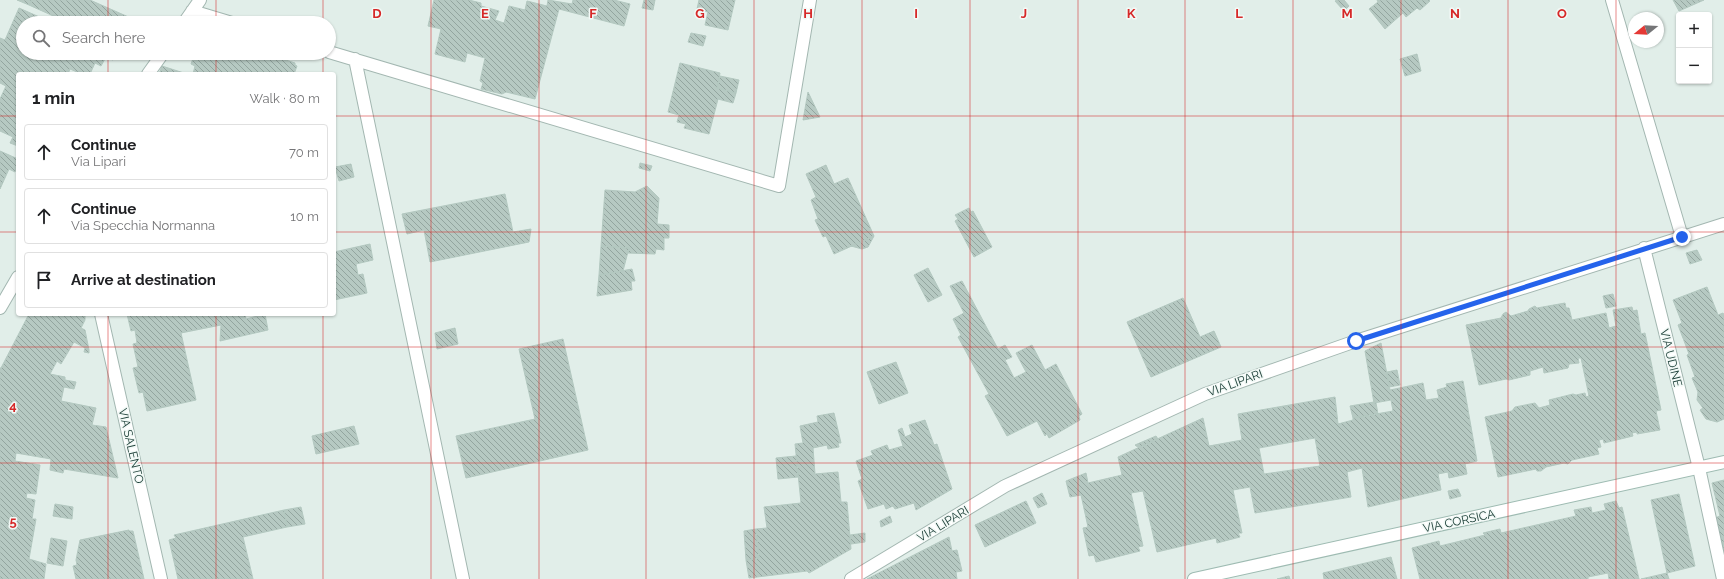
<!DOCTYPE html>
<html lang="en">
<head>
<meta charset="utf-8">
<style>
  :root { --surface:#fff; --page:#f6f6f6; --text:#202124; --muted:#757577; --line:#e0e0e0 }
  body { margin:0; font-family:Raleway,sans-serif; background:var(--page); color:var(--text) }
  .controls { position:absolute; right:12px; top:12px; display:grid; overflow:hidden; border-radius:4px; box-shadow:0 1px 3px #0004 }
  .controls button { width:36px; height:36px; display:grid; place-items:center; padding:0; border:0; border-bottom:1px solid var(--line); background:var(--surface); color:var(--text); font:20px sans-serif }
  .compass { position:absolute; left:1628px; top:12px; width:36px; height:36px; border-radius:50%; background:var(--surface); box-shadow:0 1px 3px #0004; rotate:252deg }
  .stop { position:absolute; width:12px; height:12px; margin:-9px; border:3px solid #2563eb; border-radius:50%; background:#fff }
  .stop.end { background:#2563eb; border-color:#fff; box-shadow:0 1px 4px #0008 }
  .list { margin:0; padding:0; list-style:none }
  h2 { display:flex; justify-content:space-between; align-items:center; height:52px; margin:0; padding:0 16px; font-size:17px }
  h2 small { font-size:13px; font-weight:400; color:var(--muted) }
  .list li { display:grid; grid-template-columns:26px 1fr auto; gap:12px; align-items:center; box-sizing:border-box; height:56px; margin:0 8px 8px; padding:0 8px; border:1px solid var(--line); border-radius:4px }
  .list b { display:block; font-size:15px; white-space:nowrap }
  .list p { margin:0; font-size:13px; white-space:nowrap; color:var(--muted) }
  .list em { font-size:13px; font-style:normal; color:var(--muted) }
  .icon { flex:none; width:22px; height:22px; fill:none; stroke:currentColor; stroke-width:2; stroke-linecap:round; stroke-linejoin:round }
  .map { position:relative; flex:none; width:1724px; height:579px; overflow:hidden }
  .search { position:absolute; background:var(--surface); box-shadow:0 1px 3px #0004; left:16px; top:16px; width:320px; height:44px; display:flex; align-items:center; gap:10px; box-sizing:border-box; padding:0 14px; border-radius:22px; color:var(--muted); font-size:15px }
  .panel { position:absolute; background:var(--surface); box-shadow:0 1px 3px #0004; left:16px; top:72px; width:320px; height:244px; border-radius:4px }
  .map>svg:first-child { display:block }
</style>
</head>
<body>
<div class="map">
<svg width="1724" height="579" viewBox="0 0 1724 579">
  <defs>
    <pattern id="building-back-hatch" width="6" height="6" patternUnits="userSpaceOnUse"><rect width="6" height="6" fill="#b6c9c2"/><path d="M-1 5l2 2M0 0l6 6M5-1l2 2" fill="none" stroke="#93a59f"/></pattern>
  </defs>
  <rect width="100%" height="100%" fill="#e1eee9"/>
  <!-- building -->
  <path fill="url(#building-back-hatch)" stroke="#b3c8c0" fill-rule="evenodd" d="M17 0H32L29 5Z
    M32 0H90L133 19 132 23H58L60 19 29 5Z
    M434 0H469L481 3V6L499 11 495 20 504 23 509 6 525 10 527 1 547 6 548 0 572 4 573 0H614L630 4 624 26 559 9 535 99 506 92 502 94 481 89 483 83 480 81 485 58 467 53 465 62 435 54 441 29 428 26Z
    M644 0H655L653 10 642 8Z
    M699 0H735L728 30 705 25 708 12 697 9Z
    M1337 0H1344L1349 6 1344 11 1335 1Z
    M1377 0H1429L1430 1 1420 10 1417 8 1406 17 1403 13 1385 29 1369 9 1378 2Z
    M1673 0H1704L1679 11Z
    M19 8 53 23H23V53H115L113 60 106 57 101 66 95 63 90 74H82L70 69 68 74H18V146L10 143 13 137 0 131V99L6 86 0 83V38L5 40Z
    M691 33 706 36 703 46 688 42Z
    M195 53H264L295 63V65L297 66 294 74H193L195 66 191 64Z
    M1417 54 1421 71 1405 76 1400 59Z
    M680 63 720 73 717 88 736 93 733 103 718 99 709 134 684 128 686 124 677 122 679 115 668 112Z
    M162 66 187 74H159Z
    M720 76 739 80 736 93 717 88Z
    M808 92 820 117 803 120Z
    M0 151 18 159 15 172 9 169 0 189Z
    M640 163 652 166 650 171 639 168Z
    M351 164 354 177 339 181 335 167Z
    M826 165 834 184 848 178 874 236 834 254 826 236 823 237 815 220 818 219 811 200 816 197 806 174Z
    M647 186 659 198 657 224 669 225V238H664V250L656 249 655 254 628 253 629 248 601 246 605 190 635 192Z
    M505 194 513 232 531 229 529 242 430 262 424 230 407 234 402 214Z
    M969 208 971 212 973 211 992 247 974 257 955 221 958 219 955 215Z
    M874 236 868 247 862 249 851 246Z
    M370 244 373 260 356 264 358 275 363 274 367 293 334 300V252Z
    M601 246 629 248 623 271 599 275Z
    M1697 250 1702 260 1690 264 1686 253Z
    M928 268 942 295 928 302 914 275Z
    M632 269 635 281H631L632 290 597 296 599 275Z
    M962 281 998 349 1005 345 1012 357 1005 360 1014 378 1026 372 1016 353 1032 345 1045 370 1056 364 1082 414 1079 416 1080 420 1049 438 1047 434 1045 436 1037 421 1007 436 985 396 989 394 958 337 961 335 953 319 964 313 950 286Z
    M1707 287 1718 315 1723 313 1724 315V419L1717 422 1706 419 1700 410 1703 408 1697 400 1698 392 1692 378 1695 377 1687 355 1689 354 1678 325 1682 323 1673 300Z
    M1613 294 1616 306 1606 308 1603 296Z
    M1183 298 1200 337 1214 331 1221 347 1151 377 1127 322Z
    M1565 303 1566 308H1569L1572 320 1606 313 1609 328 1616 326 1613 310 1632 307 1633 311 1637 310 1641 334 1645 333 1661 410 1656 411 1660 430 1637 434V432L1632 433 1633 436 1604 443 1603 439 1599 440 1601 447 1597 448 1599 454 1572 460 1568 464 1564 463 1546 467 1541 471H1537L1536 469 1498 477 1485 417 1512 411 1515 407 1535 403 1539 408 1550 405 1549 400 1573 394 1576 395 1585 393 1586 397 1589 396 1581 358H1578L1579 363 1569 364 1568 368 1544 373 1543 367 1530 371V375L1509 380 1506 379 1479 385 1466 325 1501 318 1503 314 1506 312 1511 316 1528 311 1529 309 1535 306 1537 308Z
    M29 314H85V320L81 328 85 330 89 350 74 342 61 364 57 361 50 374 65 377V380L76 382 74 389 64 387 61 401 96 408 92 425 106 427 118 478 64 469 63 473 50 470 51 459 16 453 15 461 40 465 36 494 27 493 26 498 35 500 32 519H36L29 559 46 564 44 579H0V368H1Z
    M127 314H245L246 319 265 314 268 330 220 341 221 325 181 333 196 400 147 411 143 392 139 393 133 368 138 367 133 344 137 343 135 330 131 331Z
    M455 328 458 344 437 349 435 333Z
    M563 339 588 450 466 478 456 436 535 419 519 349Z
    M1381 343 1390 390 1423 383 1426 400 1439 398 1437 390 1447 387 1446 384 1463 381 1477 461 1465 464 1467 474 1449 478 1448 472 1438 474 1441 490 1368 507 1362 468 1347 472 1351 497 1255 513 1250 487 1233 490 1242 533H1238L1240 537 1217 543 1216 538 1157 552 1143 491 1131 493 1143 546 1138 547 1140 551 1096 562 1094 555 1089 556 1083 528 1088 527 1081 495 1070 497 1066 481 1086 473 1088 483 1122 475 1118 457 1203 418 1209 446 1242 440 1238 414 1335 397 1338 424 1353 420V418L1393 411 1391 400 1374 403 1365 351ZM1315 438 1320 466 1264 474 1259 448Z
    M85 348 89 350V353L84 352Z
    M896 362 908 393 879 404 867 372Z
    M1397 370 1400 385 1389 387 1387 372Z
    M1374 402 1376 403 1378 414 1353 418 1350 406Z
    M834 413 841 443H838L839 447 828 449 827 445 813 448 815 474 838 472 841 502H847L851 549 809 573 807 571 749 578 746 560 759 558 756 529 767 528 764 507 801 503 795 444 803 443 800 426 818 422 817 416Z
    M925 420 934 445 937 444 952 489 916 510 914 503 895 509 893 506 886 509 884 504 868 509 858 481 862 479 856 461 873 455 871 451 887 445 889 450 903 446 898 430 902 428 905 437 912 434 909 425Z
    M354 426 359 444 316 454 312 436Z
    M1156 436 1158 439 1139 448 1135 445Z
    M796 456 798 477 778 479 776 458Z
    M1724 480V561L1715 518 1720 516 1712 483Z
    M1458 489 1461 496 1450 499 1448 491Z
    M1042 493 1047 504 1038 508 1033 498Z
    M1679 494 1695 566 1667 573 1651 500Z
    M1026 501 1036 523 985 547 975 525Z
    M1616 501 1619 508 1622 507 1639 579H1609L1608 573 1588 577V579H1420L1412 548 1439 541 1440 546 1485 535 1483 533 1500 529 1501 533 1576 516 1574 510 1591 507 1592 513 1606 510 1604 504Z
    M55 504 73 507 72 519 53 516Z
    M301 507 305 524 287 527 284 510Z
    M284 510 287 527 243 537 253 579H178L169 540 176 538 174 535Z
    M890 516 892 522 881 527 880 521Z
    M756 529 759 558 746 560 744 531Z
    M129 530V531H133L144 579H76L73 566 77 565 76 560 80 540Z
    M865 533V542L851 544 850 535Z
    M949 537 952 551 957 550 962 571 956 572 957 579H867Z
    M51 538 67 541 63 566 47 563Z
    M1391 557 1397 579H1324L1323 573Z
    M1667 573 1669 579H1641Z
    M1289 576 1290 579H1277Z"/>
  <g fill="none" stroke-linecap="round" stroke-linejoin="round">
    <defs>
      <path id="street" d="M1612 0 1682 237
        M192 11 232 23
        M184 23 200 0
        M329 52 779 186 810 0
        M355 59 463 579
        M148 74 163 53
        M1644 248 1699 468 1723 579
        M0 308 18 277
        M101 314 161 579
        M851 579 1005 486 1205 394 1356 341 1724 224"/>
      <path id="secondary" d="M1194 579 1724 462"/>
    </defs>
    <!-- street casing -->
    <use href="#street" stroke="#a3b7b1" stroke-width="14"/>
    <!-- secondary casing -->
    <use href="#secondary" stroke="#9ebbb2" stroke-width="14"/>
    <!-- street -->
    <use href="#street" stroke="#fff" stroke-width="12"/>
    <!-- secondary -->
    <use href="#secondary" stroke="#fff" stroke-width="12"/>
  </g>
  <g fill="none" stroke-linecap="round" stroke-linejoin="round">
    <!-- route -->
    <path stroke="#2563eb" stroke-width="5" d="M1356 341 1682 237"/>
  </g>
  <!-- grid -->
  <path fill="none" stroke="#d62828" stroke-width="1" stroke-opacity="0.55" d="M108 0V23M216 0V23M323 0V23M431 0V579M539 0V579M646 0V579M754 0V579M862 0V579M970 0V579M1078 0V579M1185 0V579M1293 0V579M1401 0V579M1508 0V579M1616 0V579M108 53V74M216 53V74M323 53V74M0 116H18M334 116H1724M0 232H18M334 232H1724M108 314V579M216 314V579M323 314V579M0 347H1724M0 463H1724"/>
  <g text-anchor="middle" dominant-baseline="central" stroke-width="3" stroke-linejoin="round" paint-order="stroke">
    <!-- street labels -->
    <g font-size="12" fill="#1f413a" stroke="#f2f9f6">
      <text transform="translate(1671 358) rotate(76)">VIA UDINE</text>
      <text transform="translate(1235 383) rotate(-20)">VIA LIPARI</text>
      <text transform="translate(131 446) rotate(77)">VIA SALENTO</text>
      <text transform="translate(1459 521) rotate(-12)">VIA CORSICA</text>
      <text transform="translate(943 524) rotate(-31)">VIA LIPARI</text>
    </g>
  </g>
  <g font-size="13" text-anchor="middle" font-weight="bold" fill="#d62828" stroke="#f2f9f6" stroke-width="3" stroke-linejoin="round" paint-order="stroke">
    <text x="377" y="18">D</text>
    <text x="485" y="18">E</text>
    <text x="593" y="18">F</text>
    <text x="700" y="18">G</text>
    <text x="808" y="18">H</text>
    <text x="916" y="18">I</text>
    <text x="1024" y="18">J</text>
    <text x="1131" y="18">K</text>
    <text x="1239" y="18">L</text>
    <text x="1347" y="18">M</text>
    <text x="1455" y="18">N</text>
    <text x="1562" y="18">O</text>
    <text x="13" y="410">4</text>
    <text x="13" y="526">5</text>
  </g>
</svg>
<div class="controls">
<button>+</button>
<button>−</button>
</div>
<svg class="compass" viewBox="-18 -18 36 36"><path d="M0-13l5 13h-10z" fill="#e53935"/><path d="M0 13l5-13h-10z" fill="#757577"/></svg>
<div class="stop" style="left:1356px;top:341px"></div>
<div class="stop end" style="left:1682px;top:237px"></div>
<div class="search"><svg class="icon" aria-label="search" viewBox="0 0 24 24"><circle cx="10" cy="10" r="6"/><path d="M15 15l6 6"/></svg>Search here</div>
<section class="panel">
<h2>1 min<small>Walk · 80 m</small></h2>
<ul class="list">
<li><svg class="icon" aria-label="ahead" viewBox="0 0 24 24"><path d="M12 20V5M6 11l6-6 6 6"/></svg><div><b>Continue</b><p>Via Lipari</p></div><em>70 m</em></li>
<li><svg class="icon" aria-label="ahead" viewBox="0 0 24 24"><path d="M12 20V5M6 11l6-6 6 6"/></svg><div><b>Continue</b><p>Via Specchia Normanna</p></div><em>10 m</em></li>
<li><svg class="icon" aria-label="arrive" viewBox="0 0 24 24"><path d="M6 21V4h12l-3 4 3 4H6"/></svg><div><b>Arrive at destination</b></div></li>
</ul>
</section>
</div>
</body>
</html>
